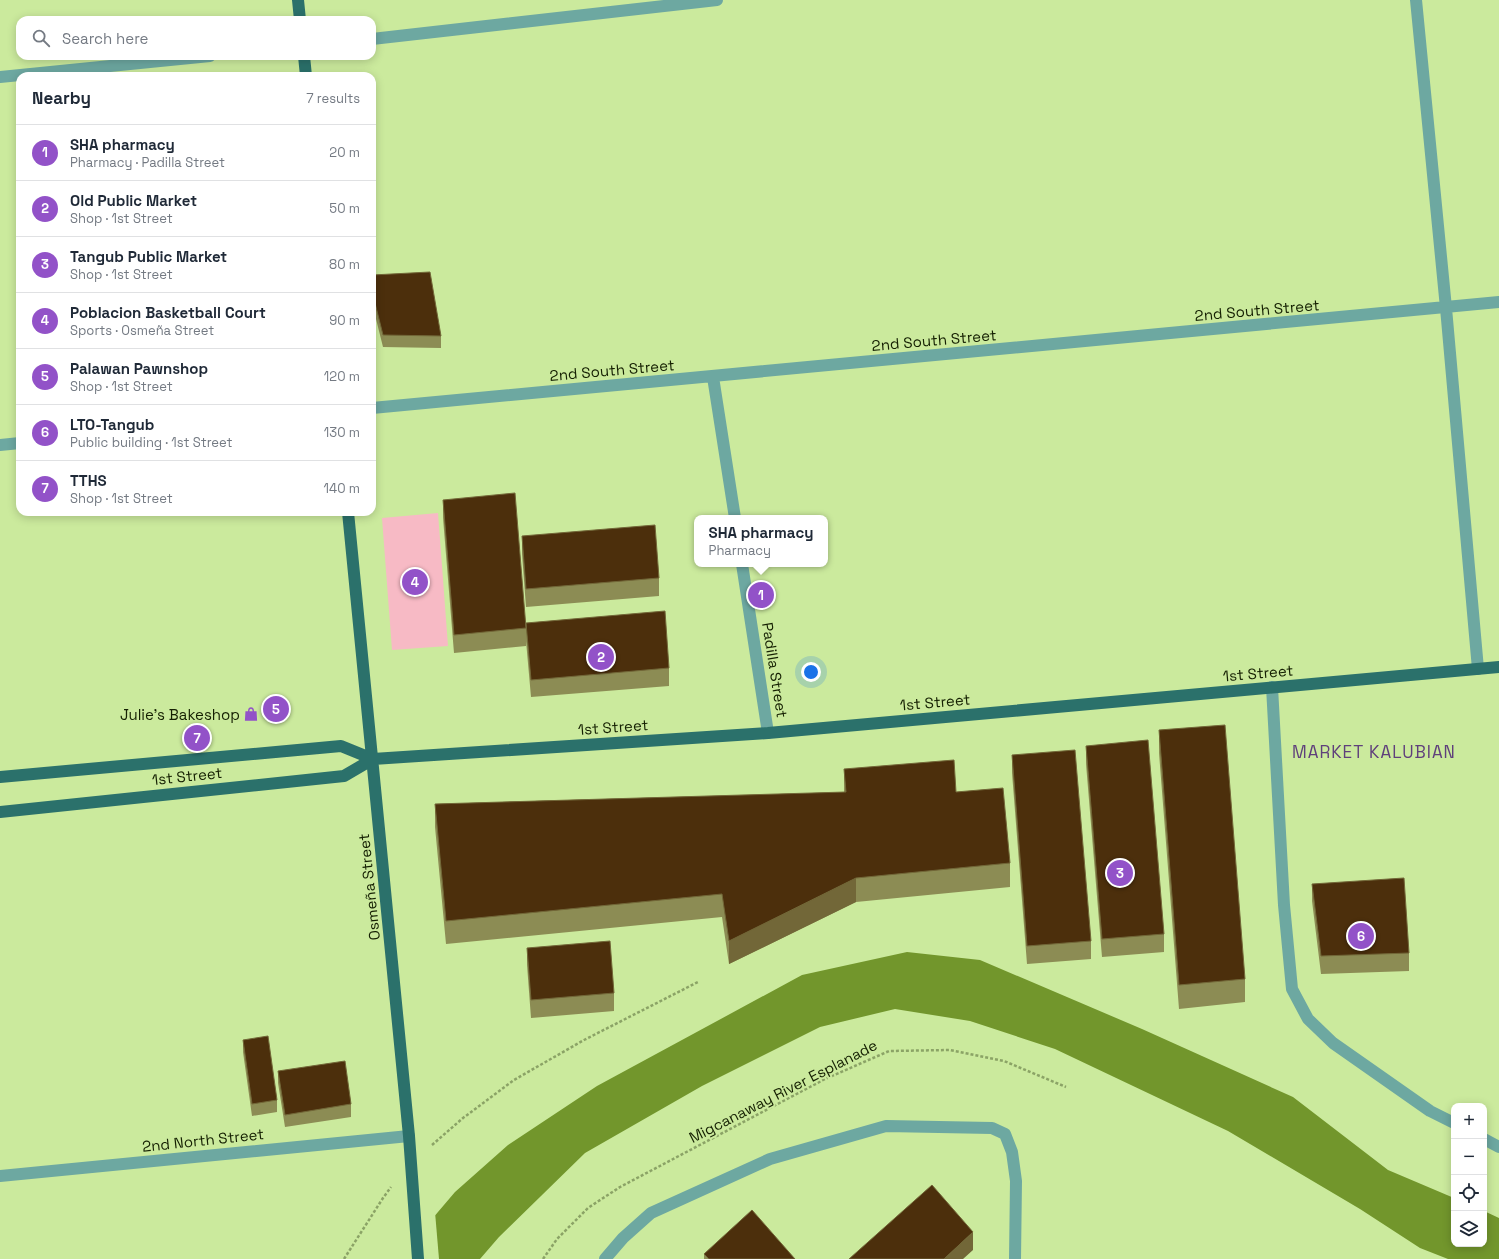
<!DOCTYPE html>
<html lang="en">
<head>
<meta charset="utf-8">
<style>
  :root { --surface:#fff; --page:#f6f6f7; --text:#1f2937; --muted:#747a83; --line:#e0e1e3; --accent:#9252c8 }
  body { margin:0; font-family:"Space Grotesk",sans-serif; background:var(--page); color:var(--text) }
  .controls { position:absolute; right:12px; bottom:12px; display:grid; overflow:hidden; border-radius:8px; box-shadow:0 2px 10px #0003 }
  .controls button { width:36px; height:36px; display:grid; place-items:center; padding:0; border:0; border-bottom:1px solid var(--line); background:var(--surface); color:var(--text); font:20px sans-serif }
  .you { position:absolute; left:811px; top:672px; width:14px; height:14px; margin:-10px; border:3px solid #fff; border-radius:50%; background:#1a73e8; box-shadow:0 0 0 6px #1a73e833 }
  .badge { display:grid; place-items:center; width:26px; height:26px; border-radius:50%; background:var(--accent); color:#fff; font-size:13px; font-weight:700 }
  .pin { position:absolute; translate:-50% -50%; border:2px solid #fff; box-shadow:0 1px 4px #0006 }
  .popup { position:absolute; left:694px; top:515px; width:134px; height:52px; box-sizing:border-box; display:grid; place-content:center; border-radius:8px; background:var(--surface); filter:drop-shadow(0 1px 3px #0005); font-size:13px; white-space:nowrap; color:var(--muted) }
  .popup b { font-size:15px; color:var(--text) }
  .popup::after { content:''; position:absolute; left:50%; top:100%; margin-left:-8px; border:8px solid transparent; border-top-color:var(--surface) }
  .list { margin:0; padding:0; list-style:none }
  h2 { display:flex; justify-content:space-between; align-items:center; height:52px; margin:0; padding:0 16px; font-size:17px }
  h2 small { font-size:13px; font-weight:400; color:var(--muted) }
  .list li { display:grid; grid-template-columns:26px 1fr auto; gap:12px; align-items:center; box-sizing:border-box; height:56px; padding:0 16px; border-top:1px solid var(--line) }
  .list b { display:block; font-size:15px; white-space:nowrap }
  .list p { margin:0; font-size:13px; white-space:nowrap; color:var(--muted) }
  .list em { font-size:13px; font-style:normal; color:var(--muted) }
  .icon { flex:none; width:22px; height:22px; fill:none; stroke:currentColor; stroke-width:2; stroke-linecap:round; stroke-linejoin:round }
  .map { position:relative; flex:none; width:1499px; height:1259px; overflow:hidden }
  .search { position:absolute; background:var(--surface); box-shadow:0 2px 10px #0003; left:16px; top:16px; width:360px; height:44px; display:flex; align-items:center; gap:10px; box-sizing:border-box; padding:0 14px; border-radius:12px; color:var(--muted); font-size:15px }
  .panel { position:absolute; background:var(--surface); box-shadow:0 2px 10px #0003; left:16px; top:72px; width:360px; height:444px; border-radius:12px }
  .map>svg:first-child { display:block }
</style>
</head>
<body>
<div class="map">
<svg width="1499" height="1259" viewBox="0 0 1499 1259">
  <rect width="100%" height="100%" fill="#cbea9d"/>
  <!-- grass -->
  <path fill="#f7bac5" d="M438 513 448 646 392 650 382 518Z"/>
  <!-- water -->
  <path fill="#72962c" d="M907 952 980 960 1142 1029 1293 1097 1388 1170 1454 1198V1244H1484V1211L1499 1218V1259H1448L1420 1248 1360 1209 1228 1131 1055 1049 970 1021 895 1009 820 1027 702 1086 585 1153 499 1237 480 1259H398L455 1192 508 1145 597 1086 802 975Z"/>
  <!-- pier -->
  <path fill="#cbea9d" d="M435 1212 439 1259H398V1257Z"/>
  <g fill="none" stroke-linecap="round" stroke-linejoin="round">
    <!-- path -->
    <path stroke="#8ba366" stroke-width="2.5" stroke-dasharray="3 2" stroke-linecap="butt" d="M432 1145 463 1118 514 1080 584 1040 698 982
      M344 1259 383 1198 391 1187
      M543 1259 557 1239 588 1208 620 1187 825 1079 889 1051 950 1050 1004 1061 1066 1087"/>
    <!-- minor -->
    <path stroke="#6da8a1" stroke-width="12" d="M1416 0 1446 308 1478 669
      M372 39 717 0
      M0 77 210 56
      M713 377 735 518
      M372 408 1499 302
      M0 445 20 443
      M742 564 768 733
      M1272 687 1284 905 1292 989 1308 1019 1333 1043 1430 1111 1454 1123
      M1484 1139 1499 1147
      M0 1176 409 1136
      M605 1259 623 1238 651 1213 770 1159 886 1126 992 1128 1005 1134 1012 1152 1016 1181 1015 1259"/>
    <!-- major -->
    <path stroke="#2b716b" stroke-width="12" d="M298 0 300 20
      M304 56 306 76
      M348 512 409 1136 418 1259
      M0 777 341 746 373 759 768 733 1499 667
      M0 812 344 776 373 759"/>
  </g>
  <!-- wall -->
  <path fill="#8c8c54" d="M372 275 441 336V348L383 347 372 303Z
    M443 500 526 628V646L454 653 443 518Z
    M522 536 659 578V596L526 607 522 554Z
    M526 623 669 668V686L531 697 526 641Z
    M1159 730 1245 979V1002L1179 1009 1159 753Z
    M1086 746 1164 934V952L1102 957 1086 764Z
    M1012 755 1091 941V959L1027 964 1012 773Z
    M844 769 956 792 1010 863V887L856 902 729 964 722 917 446 944 435 827V804L844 792Z
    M1312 884 1409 953V971L1321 974 1312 901Z
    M527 948 614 993V1011L531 1018 527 965Z
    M243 1040 277 1100V1112L252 1116 243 1052Z
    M278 1071 351 1104V1117L285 1127 278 1083Z
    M704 1254 795 1259H704Z"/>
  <!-- shaded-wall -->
  <path fill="#726738" d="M856 878V902L729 964V941Z
    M973 1232V1250L963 1259H944Z"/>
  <!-- building -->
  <path fill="#4c2f0c" stroke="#726738" d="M430 272 441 336 383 335 372 291V275Z
    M515 493 526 628 454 635 443 500Z
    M655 525 659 578 526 589 522 536Z
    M665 611 669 668 531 680 526 623Z
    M1225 725 1245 979 1179 985 1159 730Z
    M1148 740 1164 934 1102 939 1086 746Z
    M1075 750 1091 941 1027 946 1012 755Z
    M954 760 956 792 1003 788 1010 863 856 878 729 941 722 894 446 921 435 804 846 792 844 769Z
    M1404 878 1409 953 1321 956 1312 884Z
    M610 941 614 993 531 1000 527 948Z
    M268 1036 277 1100 252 1104 243 1040Z
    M345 1061 351 1104 285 1115 278 1071Z
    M932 1185 973 1232 944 1259H849Z
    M752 1210 795 1259H709L704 1254Z"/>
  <!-- icons -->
  <defs>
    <symbol id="shop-bare" viewBox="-9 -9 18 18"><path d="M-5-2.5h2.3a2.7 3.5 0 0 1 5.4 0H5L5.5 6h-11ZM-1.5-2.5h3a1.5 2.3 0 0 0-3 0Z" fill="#9252c8" stroke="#cbea9d" stroke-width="2.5" paint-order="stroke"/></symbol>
  </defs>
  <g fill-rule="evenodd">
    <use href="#shop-bare" x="241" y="704" width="20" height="20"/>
  </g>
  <g text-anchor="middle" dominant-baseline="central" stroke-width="4" stroke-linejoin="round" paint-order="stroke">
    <!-- street labels -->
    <g font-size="15" fill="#152002" stroke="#cbea9d">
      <text transform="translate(1257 310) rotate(-5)">2nd South Street</text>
      <text transform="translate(934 340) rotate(-5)">2nd South Street</text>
      <text transform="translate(612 370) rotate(-5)">2nd South Street</text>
      <text transform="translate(775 670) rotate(81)">Padilla Street</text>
      <text transform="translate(1258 673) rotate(-5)">1st Street</text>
      <text transform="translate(935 702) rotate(-5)">1st Street</text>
      <text transform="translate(613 727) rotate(-4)">1st Street</text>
      <text transform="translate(187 776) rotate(-6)">1st Street</text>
      <text transform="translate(369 887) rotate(-96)">Osmeña Street</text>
      <text transform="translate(783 1091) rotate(-27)">Migcanaway River Esplanade</text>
      <text transform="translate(203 1140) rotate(-6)">2nd North Street</text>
    </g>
    <!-- poi labels -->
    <g font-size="15" fill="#152002" stroke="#cbea9d" text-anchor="end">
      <text x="240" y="714">Julie's Bakeshop</text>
    </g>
    <!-- quarter labels -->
    <g font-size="17" letter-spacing="1" fill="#5f407b" stroke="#cbea9d">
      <text x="1374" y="752">MARKET KALUBIAN</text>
    </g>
  </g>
</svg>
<div class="controls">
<button>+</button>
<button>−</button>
<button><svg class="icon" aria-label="locate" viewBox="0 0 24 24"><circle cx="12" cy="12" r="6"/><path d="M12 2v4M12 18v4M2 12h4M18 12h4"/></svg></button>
<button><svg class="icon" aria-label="layers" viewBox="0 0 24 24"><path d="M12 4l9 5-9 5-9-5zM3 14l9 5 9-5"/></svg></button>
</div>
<div class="you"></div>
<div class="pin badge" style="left:761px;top:595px">1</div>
<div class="popup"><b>SHA pharmacy</b>Pharmacy</div>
<div class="pin badge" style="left:601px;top:657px">2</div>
<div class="pin badge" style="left:1120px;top:873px">3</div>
<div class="pin badge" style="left:415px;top:582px">4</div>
<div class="pin badge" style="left:276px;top:709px">5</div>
<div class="pin badge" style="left:1361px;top:936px">6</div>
<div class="pin badge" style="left:197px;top:738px">7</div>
<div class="search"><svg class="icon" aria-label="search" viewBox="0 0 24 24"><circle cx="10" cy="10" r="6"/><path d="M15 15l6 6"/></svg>Search here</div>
<section class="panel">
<h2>Nearby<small>7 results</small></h2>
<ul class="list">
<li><span class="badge">1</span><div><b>SHA pharmacy</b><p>Pharmacy · Padilla Street</p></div><em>20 m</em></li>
<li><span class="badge">2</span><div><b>Old Public Market</b><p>Shop · 1st Street</p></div><em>50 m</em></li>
<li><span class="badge">3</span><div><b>Tangub Public Market</b><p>Shop · 1st Street</p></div><em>80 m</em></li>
<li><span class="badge">4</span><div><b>Poblacion Basketball Court</b><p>Sports · Osmeña Street</p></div><em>90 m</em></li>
<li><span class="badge">5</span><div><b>Palawan Pawnshop</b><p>Shop · 1st Street</p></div><em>120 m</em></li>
<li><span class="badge">6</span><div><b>LTO-Tangub</b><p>Public building · 1st Street</p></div><em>130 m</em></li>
<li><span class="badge">7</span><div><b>TTHS</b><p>Shop · 1st Street</p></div><em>140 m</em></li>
</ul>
</section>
</div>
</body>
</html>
